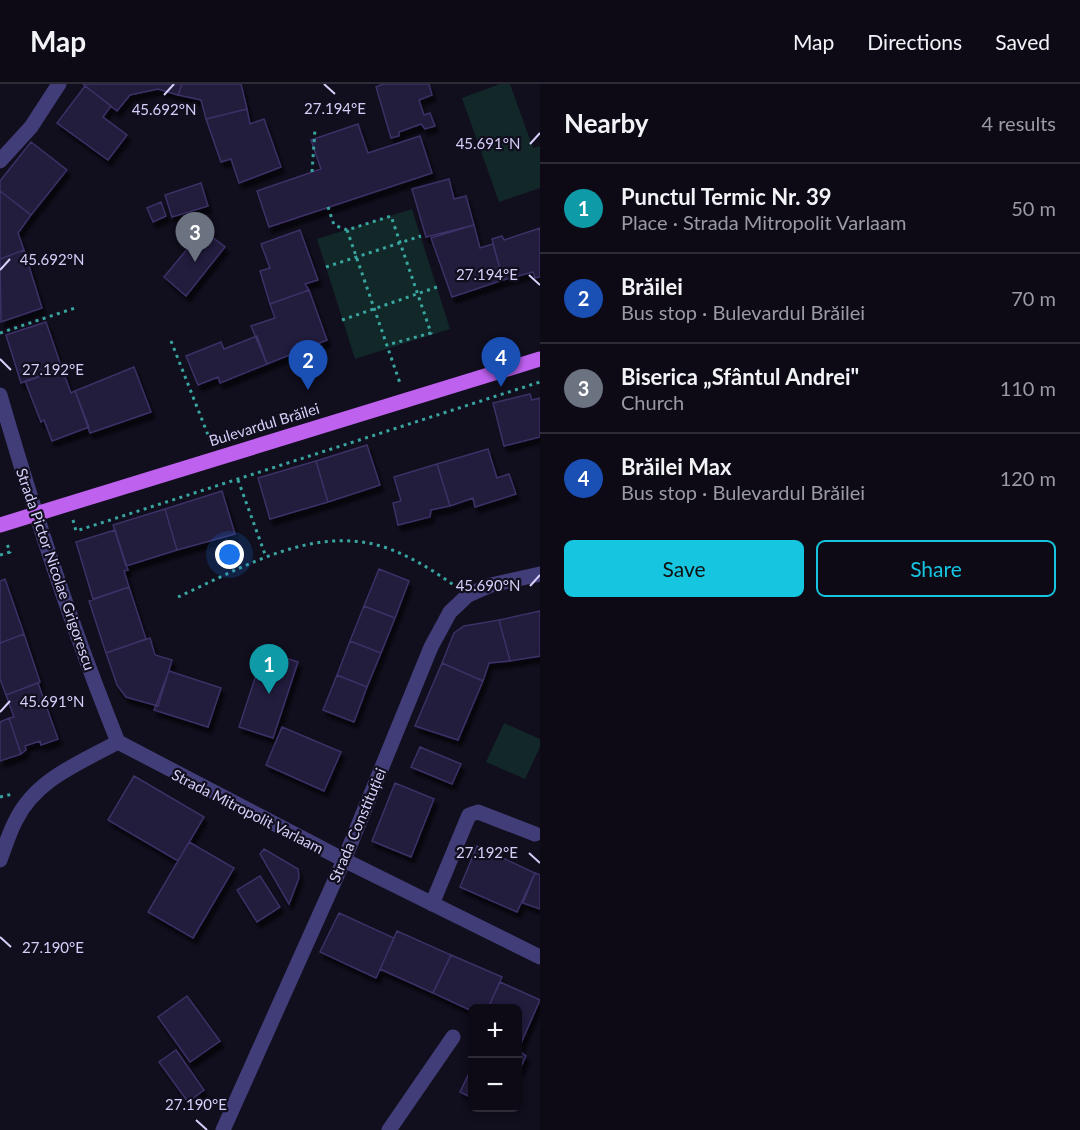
<!DOCTYPE html>
<html lang="en">
<head>
<meta charset="utf-8">
<style>
  :root { --surface:#0d0a16; --page:#1b1823; --text:#f1f3f6; --muted:#9a9aa1; --line:#2d2b35; --accent:#16c5df }
  body { margin:0; font-family:Lato,sans-serif; background:var(--page); color:var(--text) }
  .controls { position:absolute; right:18px; bottom:18px; display:grid; overflow:hidden; border-radius:9px; box-shadow:0 3px 9px #0003 }
  .controls button { width:54px; height:54px; display:grid; place-items:center; padding:0; border:0; border-bottom:2px solid var(--line); background:var(--surface); color:var(--text); font:30px sans-serif }
  .you { position:absolute; left:230px; top:471px; width:21px; height:21px; margin:-15px; border:4px solid #fff; border-radius:50%; background:#1a73e8; box-shadow:0 0 0 9px #1a73e833 }
  .badge { display:grid; place-items:center; width:39px; height:39px; border-radius:50%; background:var(--accent); color:#fff; font-size:20px; font-weight:700 }
  .pin { position:absolute; translate:-50% -50px; filter:drop-shadow(0 2px 3px #0008) }
  .pin::after { content:''; position:absolute; top:32px; width:21px; height:18px; background:inherit; clip-path:polygon(0 0,100% 0,50% 100%) }
  .list { margin:0; padding:0; list-style:none }
  h2 { display:flex; justify-content:space-between; align-items:center; height:78px; margin:0; padding:0 24px; font-size:26px }
  h2 small { font-size:20px; font-weight:400; color:var(--muted) }
  .list li { display:grid; grid-template-columns:39px 1fr auto; gap:18px; align-items:center; box-sizing:border-box; height:90px; padding:0 24px; border-top:2px solid var(--line) }
  .list b { display:block; font-size:22px; white-space:nowrap }
  .list p { margin:0; font-size:20px; white-space:nowrap; color:var(--muted) }
  .list em { font-size:20px; font-style:normal; color:var(--muted) }
  .actions { display:flex; gap:12px; padding:18px 24px }
  .actions a { flex:1; padding:14px 0; border:2px solid var(--accent); border-radius:9px; text-align:center; font-size:21px; color:var(--accent) }
  .actions .main { background:var(--accent); color:#111 }
  .map { position:relative; flex:none; width:540px; height:1046px; overflow:hidden }
  header { display:flex; align-items:center; gap:36px; box-sizing:border-box; height:84px; padding:0 30px; background:var(--surface); border-bottom:2px solid var(--line) }
  header strong { font-size:28px }
  nav { display:flex; gap:33px; margin-inline-start:auto; font-size:21px }
  main { display:flex }
  aside { flex:1; background:var(--surface) }
  .map>svg:first-child { display:block }
</style>
</head>
<body>
<header>
<strong>Map</strong>
<nav><a>Map</a><a>Directions</a><a>Saved</a></nav>
</header>
<main>
<div class="map">
<svg width="540" height="1046" viewBox="0 0 540 1046">
  <defs>
    <filter id="shadow"><feDropShadow dx="3.5" dy="6" stdDeviation="1.5" flood-color="#0009"/></filter>
  </defs>
  <rect width="100%" height="100%" fill="#110e1d"/>
  <!-- green -->
  <path fill="#122727" d="M500 0H510L533 64 540 62V104L499 118 462 14Z
    M412 125 450 245 355 275 317 155Z
    M504 639 540 655V663L525 695 486 678Z"/>
  <!-- building -->
  <path fill="#231c3c" stroke="#3c3066" stroke-width="1.5" filter="url(#shadow)" d="M83 0H182L178 11 158 5 130 11 117 27Z
    M182 0H241L247 25 206 35 201 16 178 11Z
    M429 0 432 11 419 16 424 31 430 29 435 42 425 45 421 40 399 48V52L391 54 376 3 383 0Z
    M85 2 111 22 103 33 127 51 108 76 57 39Z
    M247 25 250 40 264 35 281 83 239 99 231 75 221 78 206 35Z
    M358 40 368 69 420 52 432 89 269 143 257 107 321 85 311 56Z
    M31 58 67 86 31 131 0 107V97Z
    M449 95 454 115 466 112 474 141 426 153 412 105Z
    M201 99 208 122 172 133 165 111Z
    M0 107 31 131 18 149 24 166 0 175Z
    M161 118 166 132 153 138 147 124Z
    M474 141 480 164 493 160 503 196 452 213 431 154Z
    M540 144V193L535 194 533 188 503 196 492 155 502 152 504 156Z
    M203 146 225 163 186 212 164 193Z
    M300 146 318 196 305 200 309 206 270 220 260 187 270 184 261 160Z
    M24 166 42 224 1 238 0 175Z
    M309 206 327 256 267 280 251 242 275 234 270 220Z
    M46 238 62 285 21 299 6 251Z
    M257 252 267 280 220 299 218 293 198 301 186 272 221 258 224 265Z
    M134 283 151 328 90 349 75 307Z
    M62 285 71 309 75 307 89 343 52 357 44 336 41 338 25 297Z
    M530 310 532 316 540 314V353L504 362 493 319Z
    M367 361 380 401 328 418 316 377Z
    M488 365 497 394 509 390 516 410 475 423 473 414 450 422 437 380Z
    M316 377 328 418 270 435 258 394Z
    M437 380 450 422 431 426 430 433 398 441 393 419 401 417 394 393Z
    M222 407 235 450 177 466 165 425Z
    M165 425 177 466 126 482 113 441Z
    M115 446 128 486 124 487 129 503 93 515 76 458Z
    M379 485 409 497 395 534 364 522Z
    M5 495 24 550 0 559V497Z
    M129 503 146 555 106 569 89 517Z
    M364 522 395 534 381 569 350 557Z
    M540 527V572L510 577 499 536Z
    M499 536 510 577 489 579 483 597 442 579 454 549 464 542Z
    M24 550 40 598 6 611 0 595V559Z
    M150 554 155 571 172 576 158 622 126 613 117 601 106 569Z
    M350 557 381 569 367 603 337 591Z
    M264 567 298 578 273 654 239 643Z
    M442 579 483 597 458 656 415 642Z
    M169 587 221 604 208 643 154 626Z
    M337 591 367 603 354 638 323 626Z
    M38 599 58 655 41 661 40 657 25 662 26 666 21 670 9 634 14 633 6 611Z
    M9 634 21 670 0 677V638Z
    M282 643 341 668 324 707 266 681Z
    M420 663 461 680 452 700 411 683Z
    M134 692 204 733 178 777 108 736Z
    M395 699 434 715 411 773 372 757Z
    M189 758 234 784 193 854 148 828Z
    M477 762 535 789 517 828 460 803Z
    M264 765 298 785 299 794 289 820 260 770Z
    M535 789 540 791V825L523 819Z
    M260 792 280 823 257 838 237 806Z
    M339 829 394 854 376 894 320 868Z
    M397 847 451 871 433 909 380 885Z
    M451 871 502 893 488 924H472V927L433 909Z
    M500 898 540 916 518 966V924H488Z
    M187 912 220 957 190 978 158 933Z
    M176 966 204 1006 188 1018 159 978Z
    M518 966 526 972 518 989Z
    M472 983V1014L460 1008Z"/>
  <g fill="none" stroke-linecap="round" stroke-linejoin="round">
    <!-- path -->
    <path stroke="#39a5a1" stroke-width="3" stroke-dasharray="3 4.5" stroke-linecap="butt" d="M312 88 315 45
      M328 123 334 141 347 146 391 132 431 249 387 261
      M347 146 401 302
      M326 183 421 152
      M342 236 437 203
      M0 249 75 224
      M171 257 212 361
      M238 396 266 473
      M73 436 76 447 540 298
      M0 471 10 468 6 457
      M178 513C242 484 315 439 387 464 412 473 434 487 455 502
      M0 713 13 710"/>
    <!-- minor -->
    <path stroke="#413d78" stroke-width="15" d="M0 77 31 43 59 0
      M0 311C34 429 72 544 118 658
      M118 658 344 776 540 873
      M0 776C5 763 9 749 16 736 36 695 80 679 118 658
      M432 820 469 731 478 728 535 750
      M223 1046 344 776 431 563 450 528 468 511 491 501 540 490
      M389 1046 453 953"/>
    <!-- major -->
    <path stroke="#be61ef" stroke-width="15" d="M0 441 540 275"/>
  </g>
  <!-- ticks -->
  <path fill="none" stroke="#d5cffa" stroke-width="2" d="M324 0 335 10M164 11 174 0M530 60 540 49M0 186 10 175M529 191 540 201M0 275 11 286M530 502 540 491M0 628 10 617M529 769 540 779M0 853 11 863M196 1036 207 1046"/>
  <g text-anchor="middle" dominant-baseline="central" stroke-width="4.5" stroke-linejoin="round" paint-order="stroke">
    <!-- street labels -->
    <g font-size="15" fill="#d5cffa" stroke="#110e1d">
      <text transform="translate(264 340) rotate(-17)">Bulevardul Brăilei</text>
      <text transform="translate(56 485) rotate(71)">Strada Pictor Nicolae Grigorescu</text>
      <text transform="translate(248 727) rotate(27)">Strada Mitropolit Varlaam</text>
      <text transform="translate(357 741) rotate(-67)">Strada Constituției</text>
    </g>
  </g>
  <g font-size="15" text-anchor="middle" fill="#d5cffa" stroke="#110e1d" stroke-width="4.5" stroke-linejoin="round" paint-order="stroke">
    <text x="335" y="30">27.194°E</text>
    <text x="164" y="31">45.692°N</text>
    <text x="488" y="65">45.691°N</text>
    <text x="52" y="181">45.692°N</text>
    <text x="487" y="196">27.194°E</text>
    <text x="53" y="291">27.192°E</text>
    <text x="488" y="507">45.690°N</text>
    <text x="52" y="623">45.691°N</text>
    <text x="487" y="774">27.192°E</text>
    <text x="53" y="869">27.190°E</text>
    <text x="196" y="1026">27.190°E</text>
  </g>
</svg>
<div class="controls">
<button>+</button>
<button>−</button>
</div>
<div class="you"></div>
<div class="pin badge" style="left:269px;top:610px;background:#0f9aa8">1</div>
<div class="pin badge" style="left:308px;top:306px;background:#1a4fb4">2</div>
<div class="pin badge" style="left:195px;top:178px;background:#6b7280">3</div>
<div class="pin badge" style="left:501px;top:303px;background:#1a4fb4">4</div>
</div>
<aside>
<h2>Nearby<small>4 results</small></h2>
<ul class="list">
<li><span class="badge" style="background:#0f9aa8">1</span><div><b>Punctul Termic Nr. 39</b><p>Place · Strada Mitropolit Varlaam</p></div><em>50 m</em></li>
<li><span class="badge" style="background:#1a4fb4">2</span><div><b>Brăilei</b><p>Bus stop · Bulevardul Brăilei</p></div><em>70 m</em></li>
<li><span class="badge" style="background:#6b7280">3</span><div><b>Biserica „Sfântul Andrei&quot;</b><p>Church</p></div><em>110 m</em></li>
<li><span class="badge" style="background:#1a4fb4">4</span><div><b>Brăilei Max</b><p>Bus stop · Bulevardul Brăilei</p></div><em>120 m</em></li>
</ul>
<div class="actions"><a class="main">Save</a><a>Share</a></div>
</aside>
</main>
</body>
</html>
